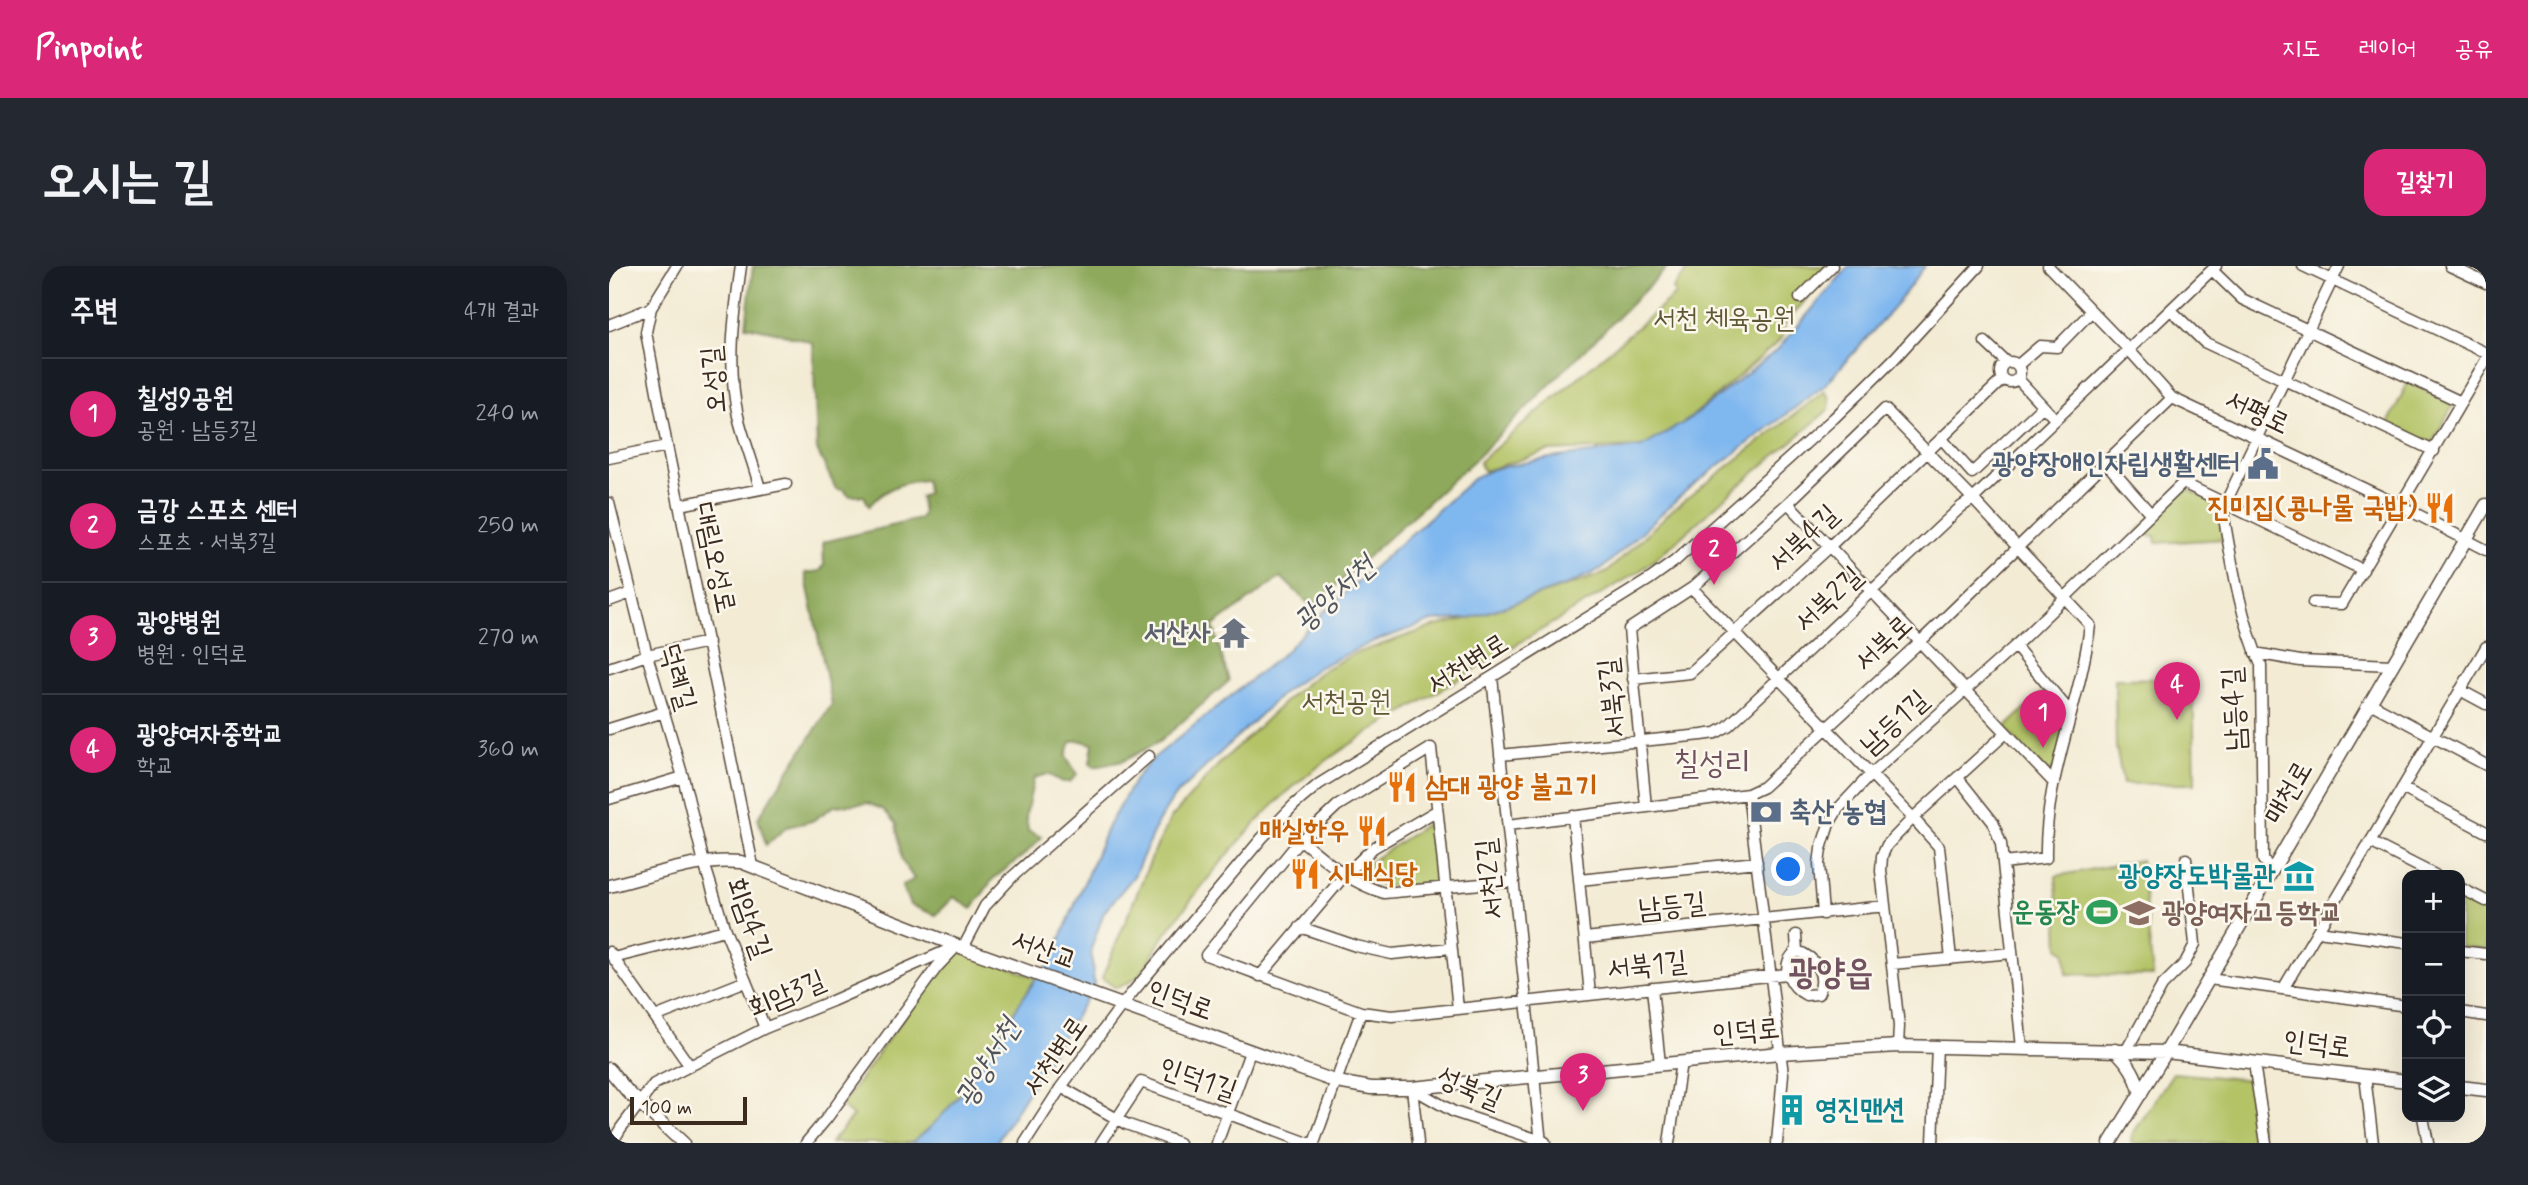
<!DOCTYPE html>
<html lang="ko">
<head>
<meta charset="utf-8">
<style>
  :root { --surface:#171b24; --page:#242831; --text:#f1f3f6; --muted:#9ea1a6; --line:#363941; --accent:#db2777 }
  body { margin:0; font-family:Mynerve,"Poor Story",sans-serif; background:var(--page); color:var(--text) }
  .controls { position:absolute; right:21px; bottom:21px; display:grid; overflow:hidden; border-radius:14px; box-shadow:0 7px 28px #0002 }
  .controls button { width:63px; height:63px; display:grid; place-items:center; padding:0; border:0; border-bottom:2px solid var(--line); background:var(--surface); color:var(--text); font:35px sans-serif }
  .scale { position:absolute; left:21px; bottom:18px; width:117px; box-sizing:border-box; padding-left:7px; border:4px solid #3b2a1e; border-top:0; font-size:19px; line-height:24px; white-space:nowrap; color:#3b2a1e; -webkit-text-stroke:5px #fbf7ec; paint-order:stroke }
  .you { position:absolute; left:1180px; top:604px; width:24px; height:24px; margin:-18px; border:5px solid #fff; border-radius:50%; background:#1a73e8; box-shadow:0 0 0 10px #1a73e833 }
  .badge { display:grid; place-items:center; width:46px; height:46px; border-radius:50%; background:var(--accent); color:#fff; font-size:23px; font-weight:700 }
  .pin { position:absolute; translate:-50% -58px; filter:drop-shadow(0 2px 4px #0008) }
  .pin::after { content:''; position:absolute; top:37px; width:24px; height:21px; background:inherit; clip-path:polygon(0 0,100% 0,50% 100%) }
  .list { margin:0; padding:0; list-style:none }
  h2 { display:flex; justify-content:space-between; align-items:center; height:91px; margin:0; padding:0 28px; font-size:30px }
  h2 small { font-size:23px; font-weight:400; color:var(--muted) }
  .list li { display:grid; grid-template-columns:46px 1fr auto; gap:21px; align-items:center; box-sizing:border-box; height:112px; padding:0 28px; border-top:2px solid var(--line) }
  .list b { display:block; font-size:26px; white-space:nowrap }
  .list p { margin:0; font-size:23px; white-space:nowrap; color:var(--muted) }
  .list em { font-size:23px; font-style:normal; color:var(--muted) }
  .icon { flex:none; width:38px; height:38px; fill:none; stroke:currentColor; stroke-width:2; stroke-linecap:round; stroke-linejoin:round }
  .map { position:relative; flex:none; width:1877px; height:877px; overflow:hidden; border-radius:21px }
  header { display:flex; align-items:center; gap:42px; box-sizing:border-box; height:98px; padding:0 35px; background:var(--accent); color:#fff }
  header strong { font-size:33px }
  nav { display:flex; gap:38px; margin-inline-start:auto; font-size:24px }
  .intro { display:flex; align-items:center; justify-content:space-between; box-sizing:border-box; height:168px; padding:0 42px }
  h1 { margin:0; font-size:49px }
  .button { padding:18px 32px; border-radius:21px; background:var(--accent); color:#fff; font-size:24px; font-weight:700 }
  main { display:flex; gap:42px; padding:0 42px }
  aside { flex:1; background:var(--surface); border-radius:21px; box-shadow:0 7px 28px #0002 }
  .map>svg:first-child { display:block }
</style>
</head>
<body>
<header>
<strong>Pinpoint</strong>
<nav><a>지도</a><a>레이어</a><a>공유</a></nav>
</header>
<div class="intro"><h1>오시는 길</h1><a class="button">길찾기</a></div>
<main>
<aside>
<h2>주변<small>4개 결과</small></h2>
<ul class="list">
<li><span class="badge">1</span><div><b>칠성9공원</b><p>공원 · 남등3길</p></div><em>240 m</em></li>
<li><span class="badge">2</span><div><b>금강 스포츠 센터</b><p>스포츠 · 서북3길</p></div><em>250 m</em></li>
<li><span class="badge">3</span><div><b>광양병원</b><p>병원 · 인덕로</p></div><em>270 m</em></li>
<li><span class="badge">4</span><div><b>광양여자중학교</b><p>학교</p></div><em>360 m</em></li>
</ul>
</aside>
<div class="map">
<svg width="1877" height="877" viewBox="0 0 1877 877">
  <rect width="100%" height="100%" fill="#fbf7ec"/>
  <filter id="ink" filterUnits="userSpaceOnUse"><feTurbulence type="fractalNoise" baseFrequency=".0143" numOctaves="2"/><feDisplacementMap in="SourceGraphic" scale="14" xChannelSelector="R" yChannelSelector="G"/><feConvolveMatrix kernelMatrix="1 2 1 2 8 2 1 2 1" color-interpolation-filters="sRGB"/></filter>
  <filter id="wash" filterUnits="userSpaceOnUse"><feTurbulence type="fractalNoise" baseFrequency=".00686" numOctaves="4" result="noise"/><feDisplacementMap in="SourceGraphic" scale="28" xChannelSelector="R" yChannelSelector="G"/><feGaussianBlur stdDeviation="1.57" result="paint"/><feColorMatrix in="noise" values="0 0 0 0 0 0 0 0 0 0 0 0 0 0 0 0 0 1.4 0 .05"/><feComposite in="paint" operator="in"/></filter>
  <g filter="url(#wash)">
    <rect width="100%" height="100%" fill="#f3ebd4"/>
    <!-- green -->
    <path fill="#b3c366" stroke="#777642" stroke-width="2" d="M1081 0H1228L1174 59 1176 67 1169 76 1079 154 1033 181 939 185 875 205 870 196 1066 29 1064 23Z
      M1799 116 1845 138 1823 177 1779 158Z
      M1216 125 1221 133 1220 143C1185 175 1148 203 1112 235 1084 259 1060 285 1029 306L756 469C709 498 674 526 637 568 607 601 579 637 553 673 545 684 540 700 530 709 523 716 515 719 507 722L493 712 545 586 562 552 610 498 686 426 714 404 745 388 823 361 861 352 997 307 1063 244Z
      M1574 221 1612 240 1616 273 1547 277 1546 270 1525 268Z
      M1584 412 1586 518H1514L1507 481 1506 413Z
      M1441 419 1461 444 1449 502 1436 506 1396 462Z
      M819 557H823L826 562 831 619C798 621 780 624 749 612V604Z
      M1532 594 1544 710 1458 708 1456 685 1450 682 1447 610Z
      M1851 627 1877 640V684L1851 681Z
      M354 682 427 712 357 824 310 877H221L244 850 232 840 312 727Z
      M1564 807 1644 814 1653 877H1522L1523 869Z"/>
    <!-- forest -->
    <path fill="#8ea95b" stroke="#646a3c" stroke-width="2" d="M144 0H1060L863 196 703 341 672 311 604 360 620 415 550 476 514 495 485 501 481 497 484 478 469 474 462 476 457 490 468 508 461 516H454L438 508 425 512 417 549 419 565 433 571 415 589 384 613 363 643 345 631 327 649 301 639 293 620 305 613 293 595 287 558 275 544 259 537 225 540 203 555 178 561 157 579 149 552 223 438 196 307 211 305 215 299 214 276 311 253 314 247 311 231 319 227 316 214C293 216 276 222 260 240L255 230H240L235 224 227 223 208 184 204 77 171 67 137 60Z"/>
    <!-- water -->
    <path fill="#7fb7ef" stroke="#5d7086" stroke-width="2" d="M1240 0H1316L1287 39 1216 119 1079 223 994 302 958 319 861 352 823 355 763 376 710 401 676 425 565 531 549 556 525 610 495 646 482 683 485 718 459 764 452 772 387 877H301C353 843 391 764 426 714 434 703 445 696 447 683L499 560 528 510 546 491 675 387 709 351 866 211 884 203 941 192 1033 181 1079 154 1169 83Z"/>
  </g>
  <g filter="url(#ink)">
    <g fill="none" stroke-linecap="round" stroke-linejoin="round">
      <defs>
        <path id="minor" d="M68 0 42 42 37 66 58 180 144 600
          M132 0C125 49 118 101 129 150 135 175 145 198 151 223
          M1439 0 1520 84 1563 132 1792 240 1877 284
          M1694 0 1877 87
          M1841 0 1877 17
          M1603 4 1633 33 1852 136
          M1191 32 1223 0
          M1562 44 1595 76 1825 185
          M0 59 42 42
          M1376 76 1397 96
          M1391 106a10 10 0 1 1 20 0a10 10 0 1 1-20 0Z
          M1409 99 1431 80 1448 81 1482 46
          M1409 113 1446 153
          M1333 173 1363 207 1434 140
          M0 192 58 180
          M1497 197 1542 248
          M0 237 38 389 74 511 95 597 116 664 156 762
          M1179 237 1445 517
          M71 239 177 218
          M1083 322 1304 552 1330 581 1342 693
          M0 335 22 327
          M1704 337 1733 338 1877 94
          M1406 380 1462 447
          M1646 387 1691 395 1783 399
          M0 402 38 389 99 376
          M883 411 932 877
          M1024 413 1081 407 1221 280 1394 113
          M1851 424 1877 438
          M1761 437 1877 499
          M0 463 55 446
          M891 489 1093 469 1107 467 1119 460 1352 241 1364 233 1607 0
          M1349 512 1384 556 1392 578 1413 782
          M1793 522 1877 566
          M1139 528 1174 808 1168 877
          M0 533 74 511
          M1037 541 1020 363 1083 322 1179 237 1276 143 1364 233 1481 359C1472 437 1435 512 1437 592L1394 597
          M964 550 981 729
          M899 559 1139 528 1154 521 1312 375 1563 132
          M692 574C719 596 741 617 775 627L905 615
          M1761 576 1826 609
          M1663 604 1654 594 1652 399C1631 351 1623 298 1614 246L1616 238 1730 0
          M970 614 1148 596
          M1851 622 1877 635
          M1214 648 1210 598 1212 583 1220 558 1229 543 1261 509 1406 380 1574 217 1754 304
          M691 661 747 680 783 688 842 682
          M1709 665 1798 677
          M1187 669 1188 685
          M976 672 1276 640
          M354 682 376 640 403 611 540 490
          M1188 685C1207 691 1218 710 1209 728L1197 729C1181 721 1169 698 1188 685Z
          M1851 685 1877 688
          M0 686 80 799
          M4 692 116 664
          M1283 698 1403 687
          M651 710 735 610 764 582 827 545
          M1600 713 1798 740
          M1043 722 1051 798
          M1674 723 1877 381
          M849 743 822 482 728 540 687 579 597 689 752 746 783 750 1178 708
          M1851 746 1877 750
          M46 751 137 715
          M1289 780 1290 760 1272 605 1273 590 1278 579 1304 552 1396 468
          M1517 785 1553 720 1576 697 1586 678 1577 593
          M1645 797 1657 877
          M1756 810 1764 877
          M452 821 517 858 570 877
          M803 822 845 846 936 876
          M803 822 809 877
          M1814 851 1819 877
          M3 877 12 862 45 818 156 762 223 735 348 680
          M197 877 218 852 328 701 346 682
          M416 877 452 821 512 740 653 572 685 539 710 518 1041 313 1066 295 1225 152 1285 93 1370 0
          M492 877 532 816 699 877
          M608 877 641 786
          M705 877 752 746
          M1060 877 1072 796
          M1324 877 1328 780"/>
        <path id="major" d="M0 620C42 610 88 592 132 596L354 682 728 816 762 822H803L1171 787 1289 780 1557 786 1798 815
          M1506 784C1520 797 1527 809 1532 828
          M0 803 19 826 74 877
          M1851 821 1877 824
          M1501 877 1557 786 1877 239"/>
      </defs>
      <!-- minor casing -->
      <use href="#minor" stroke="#574739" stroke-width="13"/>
      <!-- major casing -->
      <use href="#major" stroke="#574739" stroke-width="15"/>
      <!-- minor -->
      <use href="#minor" stroke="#fff" stroke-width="10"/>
      <!-- major -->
      <use href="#major" stroke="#fff" stroke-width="12"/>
    </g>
  </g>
  <!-- icons -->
  <defs>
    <symbol id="civic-bare" viewBox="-9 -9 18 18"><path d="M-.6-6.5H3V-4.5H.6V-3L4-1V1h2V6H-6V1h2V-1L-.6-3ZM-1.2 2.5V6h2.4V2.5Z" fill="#5c6f8a" stroke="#fbf7ec" stroke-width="2.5" paint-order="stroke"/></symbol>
    <symbol id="restaurant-bare" viewBox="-9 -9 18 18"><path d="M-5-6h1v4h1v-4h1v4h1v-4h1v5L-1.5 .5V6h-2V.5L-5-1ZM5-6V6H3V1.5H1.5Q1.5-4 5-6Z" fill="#e8710a" stroke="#fbf7ec" stroke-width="2.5" paint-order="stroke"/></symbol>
    <symbol id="temple-bare" viewBox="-9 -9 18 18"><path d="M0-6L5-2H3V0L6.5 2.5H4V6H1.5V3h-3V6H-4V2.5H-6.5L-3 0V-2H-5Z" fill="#6b7280" stroke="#fbf7ec" stroke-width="2.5" paint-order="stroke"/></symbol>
    <symbol id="bank-bare" viewBox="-9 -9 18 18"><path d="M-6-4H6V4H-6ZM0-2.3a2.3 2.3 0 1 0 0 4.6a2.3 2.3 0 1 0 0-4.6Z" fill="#5c6f8a" stroke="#fbf7ec" stroke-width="2.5" paint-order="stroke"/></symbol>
    <symbol id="museum-bare" viewBox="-9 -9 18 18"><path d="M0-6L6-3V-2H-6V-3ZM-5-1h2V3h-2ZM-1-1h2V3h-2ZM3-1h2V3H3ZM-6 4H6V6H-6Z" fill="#0f9aa8" stroke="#fbf7ec" stroke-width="2.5" paint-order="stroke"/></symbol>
    <symbol id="stadium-bare" viewBox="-9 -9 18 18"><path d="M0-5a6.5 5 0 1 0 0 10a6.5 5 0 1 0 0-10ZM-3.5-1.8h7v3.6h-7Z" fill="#2e9e5b" stroke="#fbf7ec" stroke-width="2.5" paint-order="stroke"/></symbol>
    <symbol id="school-bare" viewBox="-9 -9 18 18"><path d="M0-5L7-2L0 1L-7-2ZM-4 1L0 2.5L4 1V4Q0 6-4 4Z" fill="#8d6e63" stroke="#fbf7ec" stroke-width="2.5" paint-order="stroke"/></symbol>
    <symbol id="building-bare" viewBox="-9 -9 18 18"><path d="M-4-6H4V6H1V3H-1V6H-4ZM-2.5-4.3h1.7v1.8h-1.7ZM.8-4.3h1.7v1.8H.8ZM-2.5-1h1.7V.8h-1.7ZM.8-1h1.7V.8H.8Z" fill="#0f9aa8" stroke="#fbf7ec" stroke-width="2.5" paint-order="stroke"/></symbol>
  </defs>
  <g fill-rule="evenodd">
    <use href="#civic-bare" x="1632" y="176" width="44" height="44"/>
    <use href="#restaurant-bare" x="1809" y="220" width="44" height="44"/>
    <use href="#temple-bare" x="603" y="345" width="44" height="44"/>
    <use href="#restaurant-bare" x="771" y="499" width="44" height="44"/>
    <use href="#bank-bare" x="1135" y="524" width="44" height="44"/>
    <use href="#restaurant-bare" x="741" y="543" width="44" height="44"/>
    <use href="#restaurant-bare" x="674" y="586" width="44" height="44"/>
    <use href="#museum-bare" x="1668" y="588" width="44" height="44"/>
    <use href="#stadium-bare" x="1471" y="624" width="44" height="44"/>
    <use href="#school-bare" x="1508" y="625" width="44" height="44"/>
    <use href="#building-bare" x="1161" y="822" width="44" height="44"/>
  </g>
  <g text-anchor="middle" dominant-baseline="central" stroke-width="5" stroke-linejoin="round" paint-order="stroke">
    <!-- park labels -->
    <g font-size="28" fill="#5f5834" stroke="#fbf7ec">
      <text x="1115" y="53">서천 체육공원</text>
      <text x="737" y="436">서천공원</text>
    </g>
    <!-- street labels -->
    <g font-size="28" fill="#3b2a1e" stroke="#fbf7ec">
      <text transform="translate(106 114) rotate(-95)">오성길</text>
      <text transform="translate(1648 147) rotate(25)">서평로</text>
      <text transform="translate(1195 273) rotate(-43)">서북4길</text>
      <text transform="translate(105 292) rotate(78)">대림오성로</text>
      <text transform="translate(1220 334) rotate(-43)">서북2길</text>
      <text transform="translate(1275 378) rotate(-43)">서북로</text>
      <text transform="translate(859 399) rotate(-32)">서천변로</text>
      <text transform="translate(68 411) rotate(74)">덕례길</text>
      <text transform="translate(1004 432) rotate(-96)">서북3길</text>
      <text transform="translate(1626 443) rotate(-93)">남등4길</text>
      <text transform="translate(1286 457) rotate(-42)">남등1길</text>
      <text transform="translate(1680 527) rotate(-60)">매천로</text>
      <text transform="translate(882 613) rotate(-96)">서천2길</text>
      <text transform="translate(1063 641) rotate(-6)">남등길</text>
      <text transform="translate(139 652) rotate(70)">회암4길</text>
      <text transform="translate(435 685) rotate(20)">서산교</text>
      <text transform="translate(1038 700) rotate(-6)">서북1길</text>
      <text transform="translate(178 729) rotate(-23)">회암3길</text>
      <text transform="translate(571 735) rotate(20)">인덕로</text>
      <text transform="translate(1137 766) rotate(-5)">인덕로</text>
      <text transform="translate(1708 779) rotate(7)">인덕로</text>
      <text transform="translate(447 791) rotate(-55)">서천변로</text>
      <text transform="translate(589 814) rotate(19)">인덕1길</text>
      <text transform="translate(860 823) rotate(23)">성북길</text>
    </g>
    <!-- service labels -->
    <g font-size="28" font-weight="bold" fill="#4e5e75" stroke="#fbf7ec" text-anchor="end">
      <text x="1631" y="198">광양장애인자립생활센터</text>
      <text x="1180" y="546" text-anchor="start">축산 농협</text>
    </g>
    <!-- food labels -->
    <g font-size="28" font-weight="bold" fill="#c56008" stroke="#fbf7ec" text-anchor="end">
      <text x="1808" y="242">진미집(콩나물 국밥)</text>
      <text x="816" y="521" text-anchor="start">삼대 광양 불고기</text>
      <text x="740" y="565">매실한우</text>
      <text x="719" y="608" text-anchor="start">시내식당</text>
    </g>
    <!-- worship labels -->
    <g font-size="28" font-weight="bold" fill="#5b616d" stroke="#fbf7ec" text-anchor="end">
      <text x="602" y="367">서산사</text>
    </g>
    <!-- culture labels -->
    <g font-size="28" font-weight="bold" fill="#0d838f" stroke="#fbf7ec" text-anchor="end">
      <text x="1667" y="610">광양장도박물관</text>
      <text x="1206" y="844" text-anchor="start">영진맨션</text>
    </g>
    <!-- leisure labels -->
    <g font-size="28" font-weight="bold" fill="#27864d" stroke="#fbf7ec" text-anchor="end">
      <text x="1470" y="646">운동장</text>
    </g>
    <!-- education labels -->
    <g font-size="28" font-weight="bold" fill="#785e54" stroke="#fbf7ec" text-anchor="start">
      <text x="1553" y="647">광양여자고등학교</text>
    </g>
    <!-- water labels -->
    <g font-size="30" font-style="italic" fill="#4f545d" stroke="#fbf7ec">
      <text transform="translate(726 328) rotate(-42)">광양서천</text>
      <text transform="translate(379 797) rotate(-59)">광양서천</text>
    </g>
    <!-- quarter labels -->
    <g font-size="32" fill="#70535f" stroke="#fbf7ec">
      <text x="1103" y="498">칠성리</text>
    </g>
    <!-- district labels -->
    <g font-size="35" font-weight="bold" fill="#70535f" stroke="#fbf7ec">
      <text x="1222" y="707">광양읍</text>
    </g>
  </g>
</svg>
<div class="controls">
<button>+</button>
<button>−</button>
<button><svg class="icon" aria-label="locate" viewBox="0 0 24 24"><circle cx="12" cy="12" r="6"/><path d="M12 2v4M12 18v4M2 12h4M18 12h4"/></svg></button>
<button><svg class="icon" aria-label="layers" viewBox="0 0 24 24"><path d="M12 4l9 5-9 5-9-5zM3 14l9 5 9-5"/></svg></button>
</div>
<div class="scale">100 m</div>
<div class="you"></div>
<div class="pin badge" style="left:1434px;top:482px">1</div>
<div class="pin badge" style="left:1105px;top:319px">2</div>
<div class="pin badge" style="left:974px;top:845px">3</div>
<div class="pin badge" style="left:1568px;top:454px">4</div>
</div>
</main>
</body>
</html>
